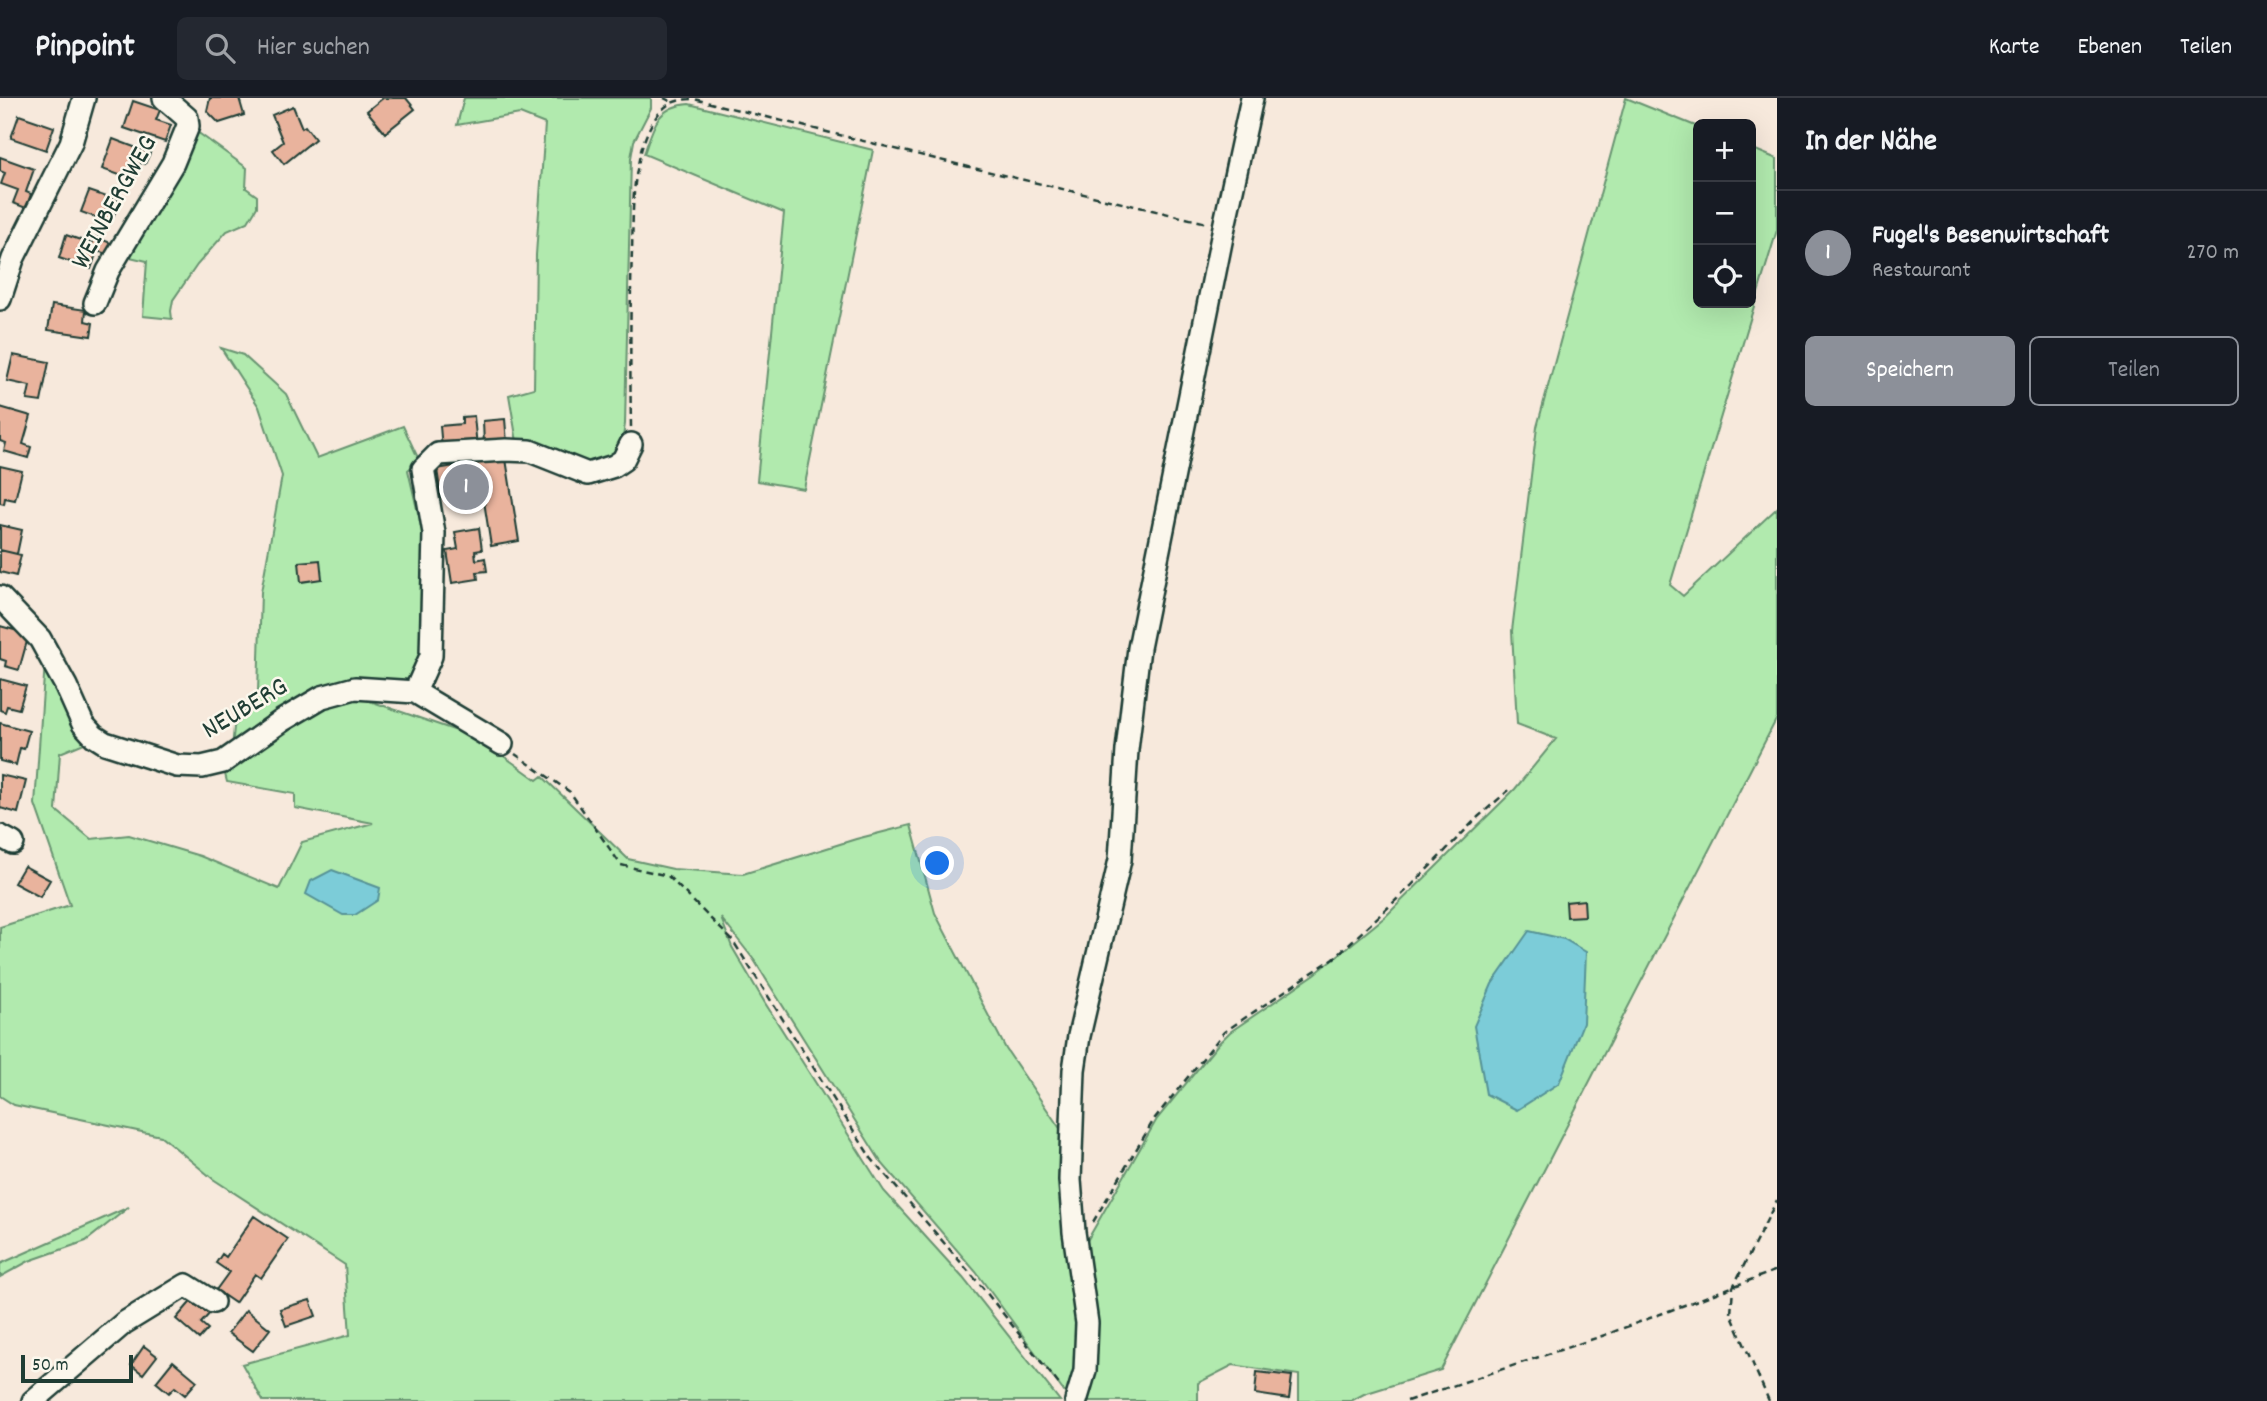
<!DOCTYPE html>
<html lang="de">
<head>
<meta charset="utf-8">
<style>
  :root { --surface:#171b24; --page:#242831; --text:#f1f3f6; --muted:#9ea1a6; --line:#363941; --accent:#8c9099 }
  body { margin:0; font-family:Dekko,sans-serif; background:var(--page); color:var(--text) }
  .controls { position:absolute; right:21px; top:21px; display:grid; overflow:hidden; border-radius:10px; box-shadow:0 7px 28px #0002 }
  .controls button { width:63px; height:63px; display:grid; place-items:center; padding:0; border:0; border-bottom:2px solid var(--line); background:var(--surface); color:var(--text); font:35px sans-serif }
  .scale { position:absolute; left:21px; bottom:18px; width:112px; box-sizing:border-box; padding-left:7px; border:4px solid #1f3d34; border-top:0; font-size:19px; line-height:24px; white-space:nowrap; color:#1f3d34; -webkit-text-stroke:5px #fbf7ec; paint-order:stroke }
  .you { position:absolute; left:938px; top:766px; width:24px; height:24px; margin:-18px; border:5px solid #fff; border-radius:50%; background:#1a73e8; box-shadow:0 0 0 10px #1a73e833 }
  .badge { display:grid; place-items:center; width:46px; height:46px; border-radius:50%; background:var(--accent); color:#fff; font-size:23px; font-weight:700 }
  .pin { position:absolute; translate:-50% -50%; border:4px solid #fff; box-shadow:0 2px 7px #0006 }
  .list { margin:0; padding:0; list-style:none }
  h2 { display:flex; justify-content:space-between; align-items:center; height:91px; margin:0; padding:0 28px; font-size:30px }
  h2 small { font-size:23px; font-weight:400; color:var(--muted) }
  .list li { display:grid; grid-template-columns:46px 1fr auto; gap:21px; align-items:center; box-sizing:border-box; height:126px; padding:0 28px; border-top:2px solid var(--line) }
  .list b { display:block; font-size:26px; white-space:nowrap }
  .list p { margin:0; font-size:23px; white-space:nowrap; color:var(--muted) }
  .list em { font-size:23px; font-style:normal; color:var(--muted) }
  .actions { display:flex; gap:14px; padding:21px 28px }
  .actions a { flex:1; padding:16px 0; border:2px solid var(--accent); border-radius:10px; text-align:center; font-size:24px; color:var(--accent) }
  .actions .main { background:var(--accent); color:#fff }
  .icon { flex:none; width:38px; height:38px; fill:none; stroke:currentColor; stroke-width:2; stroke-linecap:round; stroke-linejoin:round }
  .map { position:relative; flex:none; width:1777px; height:1303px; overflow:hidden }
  header { display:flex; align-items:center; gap:42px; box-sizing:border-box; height:98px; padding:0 35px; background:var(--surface); border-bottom:2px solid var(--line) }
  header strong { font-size:33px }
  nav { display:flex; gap:38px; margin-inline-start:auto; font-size:24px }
  .search { width:490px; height:63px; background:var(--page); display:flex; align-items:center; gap:18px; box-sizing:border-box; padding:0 24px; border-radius:10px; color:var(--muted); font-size:26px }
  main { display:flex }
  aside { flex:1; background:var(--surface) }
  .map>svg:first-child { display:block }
</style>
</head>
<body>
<header>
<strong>Pinpoint</strong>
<div class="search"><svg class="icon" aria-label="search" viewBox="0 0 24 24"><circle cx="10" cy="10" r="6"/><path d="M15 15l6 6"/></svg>Hier suchen</div>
<nav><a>Karte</a><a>Ebenen</a><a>Teilen</a></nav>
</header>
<main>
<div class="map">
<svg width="1777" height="1303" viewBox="0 0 1777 1303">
  <rect width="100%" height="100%" fill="#f7e9dc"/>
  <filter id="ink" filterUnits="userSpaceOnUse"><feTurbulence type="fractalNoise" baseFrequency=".0143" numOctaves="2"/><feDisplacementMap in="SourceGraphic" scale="14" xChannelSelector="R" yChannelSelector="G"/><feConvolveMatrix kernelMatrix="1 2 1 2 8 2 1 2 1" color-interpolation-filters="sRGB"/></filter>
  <g filter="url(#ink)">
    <!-- green -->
    <path fill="#b1eaae" stroke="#689471" stroke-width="2" d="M464 0H651V10L634 43 631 60 625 326C622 348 621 359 598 367L517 344 509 297 534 290 536 157 545 26 520 16 457 27Z
      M1626 0 1698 29V205H1751V50L1777 61V132L1670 487 1683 498 1777 410V620L1441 1272 1364 1296 1351 1303H1299V1277L1233 1267 1198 1285V1303H1082L1067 1298 976 1174 881 1064 754 862 721 820 732 849 765 905 884 1093 963 1180 1060 1303H263L242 1266 350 1237 345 1167 213 1081 161 1038 14 1007 0 998V829L70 807 35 706 45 564 89 643 60 655 56 712 91 741 129 737 200 758 279 791 302 744 373 725 295 710V696L227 684 224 672 295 621 350 599 367 602 480 641 537 682 542 678 628 761 673 771 743 776 856 741 911 727 935 815 1006 951 1061 1032 1071 1155 1084 1148 1157 1021 1218 946 1230 934 1315 876 1386 818 1515 691 1556 641 1517 626 1512 533 1537 329Z
      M689 6 873 52 804 391 757 383 784 115 644 56C653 29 657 8 689 6Z
      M193 31 247 70 246 90 257 98V109L248 124 227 133 197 167 173 202 171 213 172 221 143 218 147 163 126 158Z
      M221 250 243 257 286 296 317 360 403 328 419 362 408 372 418 415 434 435 420 573 401 589 353 583 232 651 234 629 258 594 261 494 282 378 259 309Z
      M129 1109 86 1143 29 1163 0 1179V1166Z"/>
    <!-- water -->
    <path fill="#7cccd8" stroke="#579396" stroke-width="2" d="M332 772 380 790 378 802 355 817H343L306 796 311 783Z
      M1529 833 1564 841 1586 854 1583 925 1559 985 1517 1012 1486 996 1474 928 1492 886Z"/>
    <!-- building -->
    <path fill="#e9b39d" stroke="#1f3d34" stroke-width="2" d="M210 0H239L244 17 219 25 207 13Z
      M383 0H406L415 11 385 35 367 13Z
      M133 3 160 12 156 22 171 27 165 44 124 30Z
      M293 8 302 30 305 28 315 41 284 66 273 52 283 44 272 17Z
      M19 17 54 29 46 52 11 40Z
      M113 41 150 55 145 66 141 64 134 82 102 71Z
      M0 59 34 71 26 94 31 96 26 110 13 105 18 92 1 86 5 75 0 73Z
      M89 93 119 103 111 125 81 114Z
      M66 137 92 146 95 139 111 145 107 156 97 153 91 171 59 160Z
      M52 207 86 212 85 223 93 225 91 238 48 232Z
      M13 257 49 264 41 304 27 302 30 288 7 283Z
      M0 309 31 318 23 346 31 349 28 360 4 353 6 345 0 343Z
      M474 318 477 349 442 351 440 328 462 326V319Z
      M505 321 507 345 484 347 483 323Z
      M506 361 519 443 491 448 483 397 463 400 462 396 441 399 437 371 455 368 454 363Z
      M0 368 22 373 15 402 5 400 4 406 0 405Z
      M0 427 22 432 17 456 0 452Z
      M479 430 482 452 475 453 476 462 485 460 487 473 477 474 478 481 452 485 447 453 458 451 455 434Z
      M0 452 21 457 16 478 0 474Z
      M320 462 322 481 301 484 299 464Z
      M0 528 29 536 19 572 5 568 6 563 0 561Z
      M0 581 26 588 19 611 7 608 5 614 0 612Z
      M0 625 29 633 24 651 20 650 16 667 0 663Z
      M0 677 26 683 18 715 0 710Z
      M24 768 50 782 40 799 14 785Z
      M1584 802 1585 818 1567 819 1566 804Z
      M254 1118 288 1141 261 1180 255 1176 235 1205 216 1192 229 1174 216 1165 222 1156 226 1159Z
      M194 1200 211 1214 201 1225 208 1231 199 1241 176 1221Z
      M310 1202 316 1218 286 1228 280 1211Z
      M246 1212 270 1231 253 1253 228 1235Z
      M144 1248 157 1258 143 1276 131 1267Z
      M173 1263 197 1283 185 1297 175 1289 169 1295 156 1284Z
      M1257 1274 1292 1278 1289 1301 1255 1296Z"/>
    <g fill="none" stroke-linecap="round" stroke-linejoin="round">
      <defs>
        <path id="minor" d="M0 201 13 161 71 45 84 0
          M95 205 108 173 173 65 188 28 187 20 164 0
          M0 499 40 541 66 588 83 626 94 638 105 645 177 668 202 669 223 664 283 622 322 599 355 590 415 594 502 646
          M415 594 431 558 434 435 423 371 438 356 506 352 530 353 588 376 614 368 623 362 631 346
          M0 738 13 745
          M33 1303 124 1225 186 1187 213 1204
          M1076 1303 1085 1273 1087 1225 1074 1134 1070 1082 1074 972 1079 938 1120 762 1127 652 1139 550 1224 129 1252 0"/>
      </defs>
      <!-- minor casing -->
      <use href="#minor" stroke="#1f3d34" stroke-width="26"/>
      <!-- path -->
      <path stroke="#1f3d34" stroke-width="2.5" stroke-dasharray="7 5" stroke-linecap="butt" d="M664 0 672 4
        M631 329C630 270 630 211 632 152 633 124 632 94 638 67 641 49 648 27 661 13 670 3 681 1 694 1L952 65 1207 125
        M515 656 570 694 621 767 668 778 733 843 871 1060 982 1189 1061 1289
        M1093 1124 1155 1020 1224 934 1334 860 1411 788 1478 719 1509 692
        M1407 1303 1605 1237 1777 1172
        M1769 1303 1731 1216 1733 1189 1777 1102"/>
      <!-- minor -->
      <use href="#minor" stroke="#fbf7ec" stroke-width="21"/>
    </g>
  </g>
  <g text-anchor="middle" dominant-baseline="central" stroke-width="5" stroke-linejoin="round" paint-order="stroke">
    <!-- street labels -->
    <g font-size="28" fill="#1f3d34" stroke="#fbf7ec">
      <text transform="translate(116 105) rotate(-61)">WEINBERGWEG</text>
      <text transform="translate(246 612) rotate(-31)">NEUBERG</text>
    </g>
  </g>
</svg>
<div class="controls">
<button>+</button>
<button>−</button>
<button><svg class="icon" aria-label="locate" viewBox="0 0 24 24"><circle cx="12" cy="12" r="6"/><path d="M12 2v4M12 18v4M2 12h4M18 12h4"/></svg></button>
</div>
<div class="scale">50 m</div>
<div class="you"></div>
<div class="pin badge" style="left:466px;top:389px">1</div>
</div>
<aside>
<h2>In der Nähe<small></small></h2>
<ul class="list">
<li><span class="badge">1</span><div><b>Fugel's Besenwirtschaft</b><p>Restaurant</p></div><em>270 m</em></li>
</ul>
<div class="actions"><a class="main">Speichern</a><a>Teilen</a></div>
</aside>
</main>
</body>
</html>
